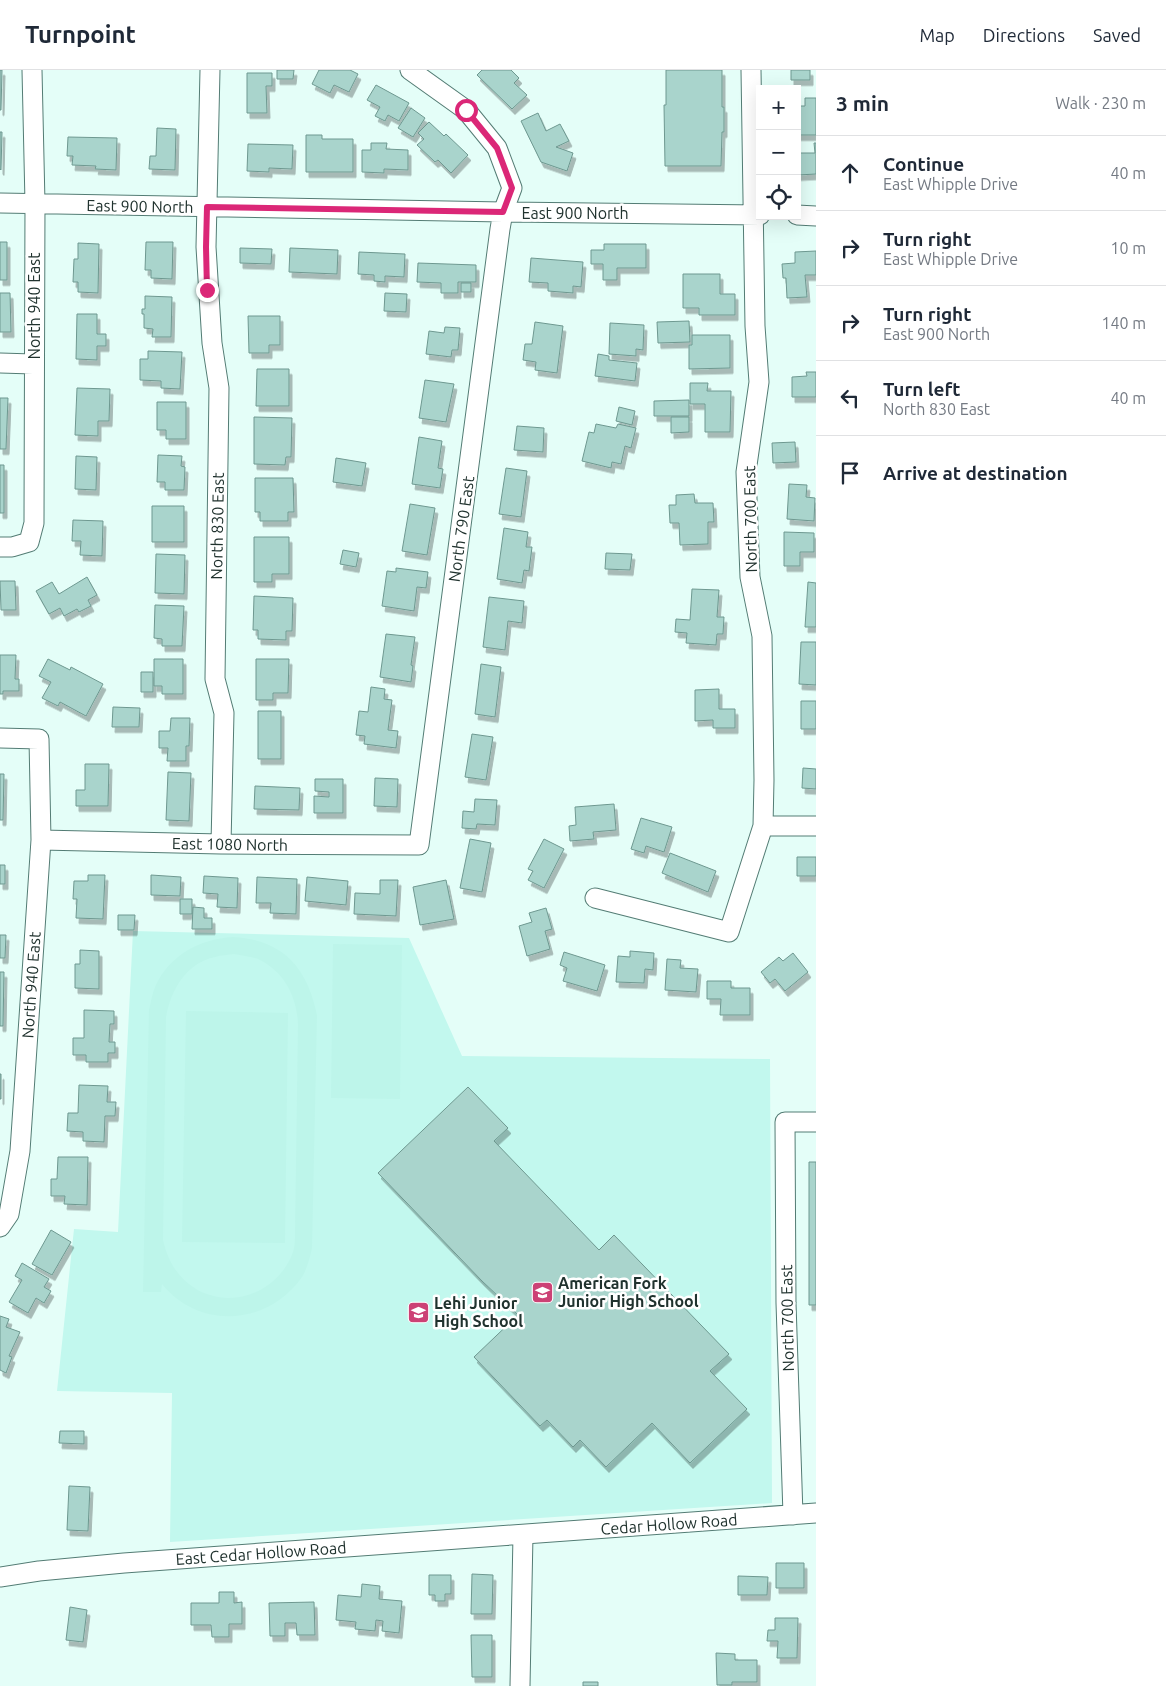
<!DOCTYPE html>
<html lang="en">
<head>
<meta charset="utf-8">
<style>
  :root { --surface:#fff; --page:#f2f2f3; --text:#1f2937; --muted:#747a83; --line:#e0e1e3 }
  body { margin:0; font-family:Ubuntu,sans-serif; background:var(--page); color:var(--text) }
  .controls { position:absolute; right:15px; top:15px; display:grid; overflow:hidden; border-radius:0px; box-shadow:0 5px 20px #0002 }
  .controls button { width:45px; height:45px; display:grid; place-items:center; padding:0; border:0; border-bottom:1px solid var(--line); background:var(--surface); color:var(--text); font:25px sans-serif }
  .stop { position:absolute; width:15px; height:15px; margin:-11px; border:4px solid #db2777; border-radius:50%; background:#fff }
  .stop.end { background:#db2777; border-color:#fff; box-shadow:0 1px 5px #0008 }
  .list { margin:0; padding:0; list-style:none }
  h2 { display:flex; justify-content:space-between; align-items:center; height:65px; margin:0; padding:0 20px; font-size:21px }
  h2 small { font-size:16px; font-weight:400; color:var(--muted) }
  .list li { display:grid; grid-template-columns:32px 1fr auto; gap:15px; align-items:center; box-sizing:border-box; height:75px; padding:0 20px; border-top:1px solid var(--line) }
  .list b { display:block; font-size:19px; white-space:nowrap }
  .list p { margin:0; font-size:16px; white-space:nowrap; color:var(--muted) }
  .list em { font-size:16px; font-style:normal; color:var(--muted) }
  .icon { flex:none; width:28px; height:28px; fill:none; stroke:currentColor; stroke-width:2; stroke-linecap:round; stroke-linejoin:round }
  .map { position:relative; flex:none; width:816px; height:1616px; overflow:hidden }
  header { display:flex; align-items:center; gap:30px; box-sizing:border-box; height:70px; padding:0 25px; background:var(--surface); border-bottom:1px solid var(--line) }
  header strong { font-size:24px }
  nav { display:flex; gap:28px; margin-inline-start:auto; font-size:18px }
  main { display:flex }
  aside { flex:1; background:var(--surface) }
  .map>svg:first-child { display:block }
</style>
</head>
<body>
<header>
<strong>Turnpoint</strong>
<nav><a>Map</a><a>Directions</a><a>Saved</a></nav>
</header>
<main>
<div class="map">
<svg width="816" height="1616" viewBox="0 0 816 1616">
  <defs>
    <filter id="shadow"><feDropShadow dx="3" dy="5.5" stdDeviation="0" flood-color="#0004"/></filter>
  </defs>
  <rect width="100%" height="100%" fill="#e4fef8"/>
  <!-- built -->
  <path fill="#c2f8ee" d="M133 861 409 868 462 986 770 989 772 1433 170 1472 172 1323 57 1321 74 1159 118 1162Z"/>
  <!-- green -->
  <path fill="#bdf5ea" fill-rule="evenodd" d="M233 867C283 870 307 897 317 945L312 1178C310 1187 307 1199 302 1207 268 1256 199 1260 162 1214L161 1222H143L149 940C151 932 152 924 155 917 169 885 200 869 233 867ZM234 884C242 886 251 886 258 889 284 901 297 927 298 954L295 1163C295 1169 295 1176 293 1182 281 1216 243 1236 210 1225 205 1223 200 1222 196 1219 177 1207 168 1191 163 1170L166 947C171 920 186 893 215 887 221 885 228 885 234 884Z
    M333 874 402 875 400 1029 331 1028Z
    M186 941 288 943 285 1173 182 1172Z"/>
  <!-- building -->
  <path fill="#a9d4cc" stroke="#6e9890" filter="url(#shadow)" d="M0 0H2L1 40H0Z
    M277 0H294L293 9H277Z
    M319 0H350L358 4 349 22 334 15 330 23 312 14Z
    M482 0H511L519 8 514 13 527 25 512 39 477 5Z
    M666 0H722V37H724V62H722L721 96H665L664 35H666Z
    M791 0H810V10H791Z
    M247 3H272V16H266L267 43H247Z
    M376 15 409 33 399 51 388 45 385 51 375 46 380 37 367 30Z
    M805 28H816V65H798L797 36H805Z
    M411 38 425 48 413 67 398 58Z
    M538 43 546 61 560 54 569 71 556 77 573 83 567 101 541 92 521 51Z
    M429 52 444 66 446 64 468 85 451 103 438 90 435 92 417 75 424 69 418 63Z
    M157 58 176 59 175 100 149 99 150 86H156Z
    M0 62H2L1 100 0 99Z
    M306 65H322V69H353V102H306Z
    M68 67 117 68 116 100 95 99 96 96 72 95 73 86H67Z
    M371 73H387L386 79 408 80V100L384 99V103L362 102V80H371Z
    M814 73H816V104L798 105 797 83H815Z
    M248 74 293 75 292 99 269 98V102L247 101Z
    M0 172H7V210H0Z
    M146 172H173L172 209 151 208V200H145Z
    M78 173 99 174 98 223 78 222V212H73L74 189H78Z
    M604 174H646V198H617V210H603V194H591V180H604Z
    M240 178 272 179 271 194 240 193Z
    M290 178 338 180 337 204 289 202Z
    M816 181V205H805L807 227 787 228 786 208H783L782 194 795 193V182Z
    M359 182 405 184 404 207 385 206V212L374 211V205L358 204Z
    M531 188 583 192 581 217 573 216V223L548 221V213L529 212Z
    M418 193 476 195V212H458V223H441V213L417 212Z
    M683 204H720V224H735V245H699V238H683Z
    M461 213H471V222H461Z
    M0 223H10L11 262H0Z
    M385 223 407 224 406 242 384 241Z
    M145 226 172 227 171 267H152L153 259 144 258V244H142V239H145Z
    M77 244H97V264H106V276H97V290L76 289Z
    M248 246H280V275H269V283H249Z
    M689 251 690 272 658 273 657 252Z
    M535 252 563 256 557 303 535 300 536 292 523 290 525 274H532Z
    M610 253 644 255 643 280 636 279V286L609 284Z
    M445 257 460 258 458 280H452L451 287 426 284 429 261 444 263Z
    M692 265H730V298L689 299V275H692Z
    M148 281 182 282 180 319 161 318V311L140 310V289H148Z
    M598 284 609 286V290L637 293 635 311 595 306Z
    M257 299H289V336H256Z
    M806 302H816V327H792V307L807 306Z
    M425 310 454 314 446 352 419 348Z
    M690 313H708L707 321H731L730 362H705V334H690Z
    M77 318 110 319 109 351H98V366L75 365Z
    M0 328H8L6 379H0Z
    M689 330V346H654V331Z
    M157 332H186V369H166V360H157Z
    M619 337 635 341 632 355 616 351Z
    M254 347 292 348 291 387H286L285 395 254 394Z
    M671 347H689V362L671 363Z
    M596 354 616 358 618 354 636 358 631 378 625 376 621 394 612 392 611 398 582 391 589 362 594 363Z
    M517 356 544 358 543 382 514 380Z
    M419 367 442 371 438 398 443 399 440 418 412 414Z
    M795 372 796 392 773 393 772 373Z
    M158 385 182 386 181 396 185 397 184 420H165V412H157Z
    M76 386 97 387 96 420 75 419Z
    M336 388 366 393 362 416 333 412Z
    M0 395H4V443H0Z
    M506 398 527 401 521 447 499 444Z
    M255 408H293L294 442H288V451H260V442H255Z
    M789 414 807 415 806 427 815 428 814 451 787 449Z
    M694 424 695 433H713L714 452H708V474L680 475 679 453H670L669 435H676V425Z
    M410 434 435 438 427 485 402 481Z
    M152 436H184V472H152Z
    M73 450 103 451 102 486 80 485 81 471H72Z
    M504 458 528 462 526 477H532L529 501 524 500 522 513 497 509Z
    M784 462 814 463V482H800V496H784Z
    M254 467H289V504H272V512H254Z
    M343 480 359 483 356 497 340 494Z
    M606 483 632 484 630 500 605 499Z
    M156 484 185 485 184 524 155 523Z
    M396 498 428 502 426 518 417 517 414 541 382 536 387 501 396 502Z
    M87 507 97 525 88 530 91 536 79 542 77 539 64 546 60 538 49 544 36 521 52 512 59 524Z
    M0 511H15L16 540H1Z
    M808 512 816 513V557H805Z
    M692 519 719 520 717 547H724L723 564H717L716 575 686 573 687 563 675 562 676 549 690 550Z
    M254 526 293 528 292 561H286V570L258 569V560H253Z
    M489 527 524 531 522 553 508 551 505 580 483 577Z
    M155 535 184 536 182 576H162V569L154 568Z
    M386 564 415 567 411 595 413 596 411 612 380 607Z
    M801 572H816V615L799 614Z
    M0 585H16L15 609H19V621H3V624H0Z
    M48 589 70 600 71 597 103 614 86 646 60 632 58 636 42 628 51 612 39 606Z
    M154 589H183V624H162V616H154Z
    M256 589H289L288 623H273V630H256Z
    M481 594 501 597 495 647 475 644Z
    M141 602H153V622H141Z
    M371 617 385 619 384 629 392 630 388 660 398 661 396 678 364 674 365 666 356 665 359 641 368 642Z
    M719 619V639H735V658H713V650L695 651V620Z
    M801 631H816V659H801Z
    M113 637 140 638 139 657H112Z
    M258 641H281V689H258Z
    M171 648H190L189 676H186V691H167L168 678H159V661H170Z
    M472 664 493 667 486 710 465 707Z
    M85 694H109L108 736H76V720H85Z
    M803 698 816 699V719L802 718Z
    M168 702 191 703 189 751 166 750Z
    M0 704H4L3 750H0Z
    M375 708 398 709 397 737 374 736Z
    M315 709H343V743H314V726L329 727V722L315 721Z
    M255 716 300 718 299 740 254 739Z
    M475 729 497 730 495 755 477 754 476 759 462 758 463 741 474 742Z
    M614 734 616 760 593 762 594 769 570 771 569 756 576 755 575 737Z
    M641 748 672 757 664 782 646 776 644 783 631 779Z
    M470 769 491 773 482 822 460 818Z
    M544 769 564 779 544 818 528 810 533 801 528 799Z
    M670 783 716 801 708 822 662 803Z
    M797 787H816V806H797Z
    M0 795H5V814H0Z
    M88 805H105L103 849 76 848 77 829H73L74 811H88Z
    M151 805 181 807 180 826 151 825Z
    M204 806 238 808 237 838 217 837 218 824 203 823Z
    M257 807 297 809 296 844 270 843 271 833H256Z
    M307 807 348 811 346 835 305 831Z
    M380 810H398L396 846 354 844 355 823 380 824Z
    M446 810 454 849 420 855 413 817Z
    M180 829H192V844H180Z
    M193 837 204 838V848H212V859H192Z
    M546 838 552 859 545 861 550 879 527 886 519 856 532 852 529 843Z
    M118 845H135L134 860H118Z
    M0 865H6L5 888H0Z
    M80 880 99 881V919L75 918V894H80Z
    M630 881 654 883 653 900 645 899 644 913 616 912 618 886 630 887Z
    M564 882 605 895 597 921 563 911 567 898 560 895Z
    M793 883 808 902 785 921 775 909 770 913 761 902 779 887 783 891Z
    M667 889 681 890 680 898 698 899 696 922 665 920Z
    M0 902H4L3 956H0Z
    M707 911H731V918H750V945H720L721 929H707Z
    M84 940 114 941V954H110L109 972H115V983H108V992H86V985H73V968H84Z
    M0 1004H1V1029H0Z
    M79 1015 108 1016 107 1032H116L115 1046H105L104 1072 83 1071V1062L67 1061 68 1043H78Z
    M468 1017 508 1058 494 1071 599 1180 614 1165 729 1284 710 1301 747 1339 690 1393 652 1353 606 1397 580 1370 573 1377 547 1350 540 1356 474 1287 518 1245 482 1211 378 1103Z
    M58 1087H88L87 1135 64 1134 65 1126H51V1109H57Z
    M809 1092H816V1235H809Z
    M51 1160 71 1172 52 1205 32 1194Z
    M22 1193 49 1209 44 1217 51 1221 44 1233 36 1228 28 1243 9 1232 22 1210 15 1206Z
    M0 1246 9 1249 6 1257 20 1262 9 1286 12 1287 6 1303 0 1300Z
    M60 1361H84V1374L59 1373Z
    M69 1416 90 1417 88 1461 67 1460Z
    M776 1493H804V1518H776Z
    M472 1504 493 1505 492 1544H471Z
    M429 1505H451V1524H445V1531H435V1525H429Z
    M738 1506 768 1507 767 1525H738Z
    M362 1514 380 1516 379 1529 402 1531 399 1563 382 1561 383 1551 376 1550 375 1561 355 1559 356 1552 336 1550 338 1525 361 1527Z
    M219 1522H234V1533L242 1532V1554H229V1567H212L211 1555H191V1533H219Z
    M314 1532 315 1565H297L296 1553H285V1566H270L269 1533Z
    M70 1537 87 1540 83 1572 66 1570Z
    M775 1548H798L797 1588H777L778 1571H767L768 1560H775Z
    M471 1565H492V1607H472Z
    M716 1583 735 1584V1590H757V1612H732V1615H717Z
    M583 1612H598V1616H583Z"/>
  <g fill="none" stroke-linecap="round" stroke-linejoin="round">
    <defs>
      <path id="minor" d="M210 0 206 177 212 273 219 318 215 609 224 643 221 774
        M0 133 503 142 760 145
        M797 145 816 146
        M0 293 33 294
        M0 477H12L29 472 34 453 35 133 32 0
        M0 668 39 669 41 770 20 1081 9 1144 0 1157
        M763 756H816
        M41 770 221 774 419 775 500 159 503 142 512 118 497 78 466 40 410 0
        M595 828 729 862 763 756 764 710 762 566 750 507 746 402 759 312 755 256 751 0
        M793 1445 786 1233 785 1052H816
        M0 1507 39 1501 124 1493 816 1443
        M520 1616 523 1465"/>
    </defs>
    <!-- minor casing -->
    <use href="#minor" stroke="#537c74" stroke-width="21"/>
    <!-- minor -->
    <use href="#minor" stroke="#fff" stroke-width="19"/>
  </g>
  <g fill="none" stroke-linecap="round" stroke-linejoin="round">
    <!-- route -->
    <path stroke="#db2777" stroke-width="6" d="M207 220 206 177 207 137 503 142 512 118 497 78 466 40"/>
  </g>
  <!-- icons -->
  <defs>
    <symbol id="school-square" viewBox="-11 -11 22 22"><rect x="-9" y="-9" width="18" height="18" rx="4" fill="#cc4175" stroke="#fff"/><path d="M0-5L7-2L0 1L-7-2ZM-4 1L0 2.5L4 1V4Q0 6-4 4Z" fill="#fff"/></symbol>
  </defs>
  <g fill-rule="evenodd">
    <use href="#school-square" x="530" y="1210" width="25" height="25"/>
    <use href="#school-square" x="406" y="1230" width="25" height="25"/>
  </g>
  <g text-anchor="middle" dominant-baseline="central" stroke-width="5" stroke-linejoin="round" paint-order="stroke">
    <!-- street labels -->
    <g font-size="16" fill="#20322e" stroke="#fff">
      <text transform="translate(140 136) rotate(1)">East 900 North</text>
      <text x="575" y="143">East 900 North</text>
      <text transform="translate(34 236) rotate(-90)">North 940 East</text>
      <text transform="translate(750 449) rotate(-91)">North 700 East</text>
      <text transform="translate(217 456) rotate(-89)">North 830 East</text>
      <text transform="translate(461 459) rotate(-82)">North 790 East</text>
      <text transform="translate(230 774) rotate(1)">East 1080 North</text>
      <text transform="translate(31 915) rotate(-86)">North 940 East</text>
      <text transform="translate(787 1248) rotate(-91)">North 700 East</text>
      <text transform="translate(669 1454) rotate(-4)">Cedar Hollow Road</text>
      <text transform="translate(261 1483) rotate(-4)">East Cedar Hollow Road</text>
    </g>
    <!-- poi labels -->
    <g font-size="16" font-weight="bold" fill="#20322e" stroke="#fff" text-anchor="start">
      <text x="558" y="1213">American Fork<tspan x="558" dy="18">Junior High School</tspan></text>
      <text x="434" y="1233">Lehi Junior<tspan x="434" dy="18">High School</tspan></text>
    </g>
  </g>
</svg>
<div class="controls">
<button>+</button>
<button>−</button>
<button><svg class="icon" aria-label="locate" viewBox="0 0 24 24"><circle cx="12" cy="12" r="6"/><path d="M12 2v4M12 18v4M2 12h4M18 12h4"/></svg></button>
</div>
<div class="stop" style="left:466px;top:40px"></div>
<div class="stop end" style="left:207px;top:220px"></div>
</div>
<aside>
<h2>3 min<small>Walk · 230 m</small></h2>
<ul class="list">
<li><svg class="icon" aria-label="ahead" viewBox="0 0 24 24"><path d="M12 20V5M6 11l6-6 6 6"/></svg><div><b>Continue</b><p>East Whipple Drive</p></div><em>40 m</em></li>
<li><svg class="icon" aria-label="right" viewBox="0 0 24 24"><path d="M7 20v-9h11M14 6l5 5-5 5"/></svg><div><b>Turn right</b><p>East Whipple Drive</p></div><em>10 m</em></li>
<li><svg class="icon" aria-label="right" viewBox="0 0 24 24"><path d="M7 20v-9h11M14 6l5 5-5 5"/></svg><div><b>Turn right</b><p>East 900 North</p></div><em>140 m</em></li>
<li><svg class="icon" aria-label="left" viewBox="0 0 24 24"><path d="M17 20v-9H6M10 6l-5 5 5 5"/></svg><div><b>Turn left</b><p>North 830 East</p></div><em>40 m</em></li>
<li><svg class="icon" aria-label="arrive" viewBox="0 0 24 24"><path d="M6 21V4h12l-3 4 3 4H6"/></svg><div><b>Arrive at destination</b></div></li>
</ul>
</aside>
</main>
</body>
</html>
